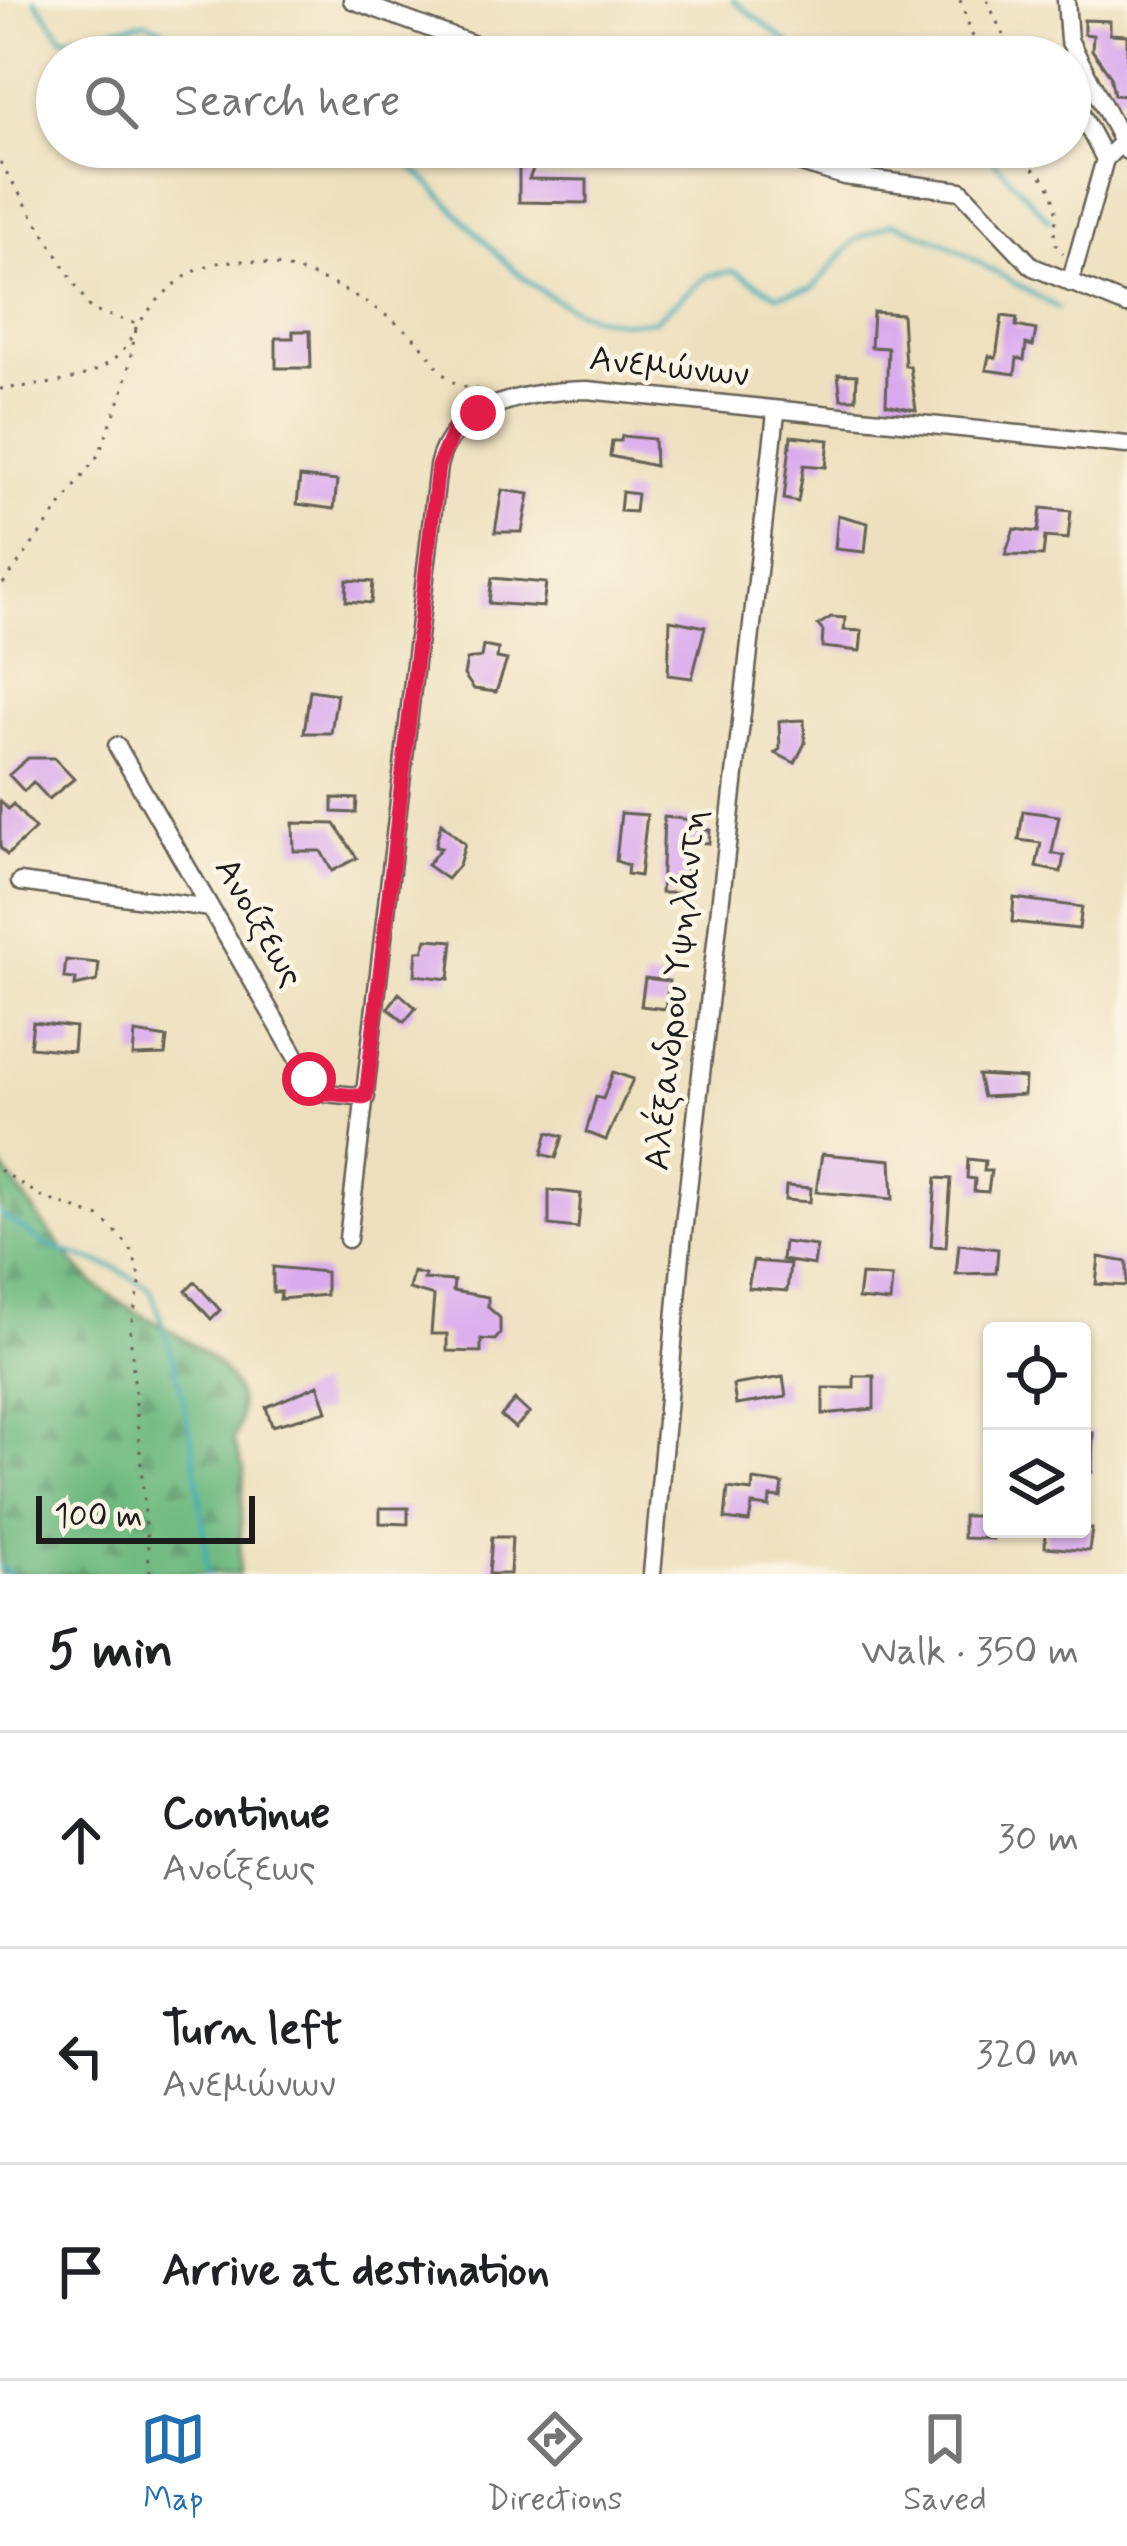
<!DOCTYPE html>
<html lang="en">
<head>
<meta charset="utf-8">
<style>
  :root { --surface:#fff; --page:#f6f6f6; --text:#202124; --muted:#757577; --line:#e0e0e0; --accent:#1f6fb2 }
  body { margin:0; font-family:Mynerve,sans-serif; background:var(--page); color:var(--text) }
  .controls { position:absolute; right:36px; bottom:36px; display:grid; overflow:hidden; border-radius:12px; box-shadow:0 3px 9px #0004 }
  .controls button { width:108px; height:108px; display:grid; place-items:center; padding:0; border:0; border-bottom:3px solid var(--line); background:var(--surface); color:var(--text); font:60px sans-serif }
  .scale { position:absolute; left:36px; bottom:30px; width:219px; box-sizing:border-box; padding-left:12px; border:6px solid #1c1c1c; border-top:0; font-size:33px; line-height:42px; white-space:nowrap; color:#1c1c1c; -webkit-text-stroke:9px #fcf5e5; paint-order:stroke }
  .stop { position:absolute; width:36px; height:36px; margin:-27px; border:9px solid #e11d48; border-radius:50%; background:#fff }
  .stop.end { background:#e11d48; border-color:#fff; box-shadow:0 3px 12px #0008 }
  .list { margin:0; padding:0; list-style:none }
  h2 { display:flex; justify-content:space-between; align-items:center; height:156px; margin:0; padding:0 48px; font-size:51px }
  h2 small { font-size:39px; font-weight:400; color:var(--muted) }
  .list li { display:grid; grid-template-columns:78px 1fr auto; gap:36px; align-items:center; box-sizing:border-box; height:216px; padding:0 48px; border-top:3px solid var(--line) }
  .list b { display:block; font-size:45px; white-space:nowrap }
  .list p { margin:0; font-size:39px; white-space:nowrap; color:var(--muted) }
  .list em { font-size:39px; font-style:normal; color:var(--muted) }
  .icon { flex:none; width:66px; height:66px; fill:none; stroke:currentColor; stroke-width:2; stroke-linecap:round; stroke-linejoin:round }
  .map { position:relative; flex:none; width:1127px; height:1574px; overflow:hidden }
  .search { position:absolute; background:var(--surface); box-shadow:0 3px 9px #0004; left:36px; right:36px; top:36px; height:132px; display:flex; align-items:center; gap:30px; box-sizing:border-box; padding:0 42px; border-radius:66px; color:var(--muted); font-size:45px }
  .sheet { height:804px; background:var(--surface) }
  nav { display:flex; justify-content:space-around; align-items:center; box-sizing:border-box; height:168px; border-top:3px solid var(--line); background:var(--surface); font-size:33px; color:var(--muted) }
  nav a { display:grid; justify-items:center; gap:6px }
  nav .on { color:var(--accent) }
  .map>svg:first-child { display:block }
</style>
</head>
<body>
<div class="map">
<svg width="1127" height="1574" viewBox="0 0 1127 1574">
  <defs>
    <pattern id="forest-firs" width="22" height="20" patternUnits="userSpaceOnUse" patternTransform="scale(3)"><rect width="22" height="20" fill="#70ba81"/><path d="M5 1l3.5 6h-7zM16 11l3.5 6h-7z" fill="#609f6f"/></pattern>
  </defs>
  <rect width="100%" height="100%" fill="#fcf5e5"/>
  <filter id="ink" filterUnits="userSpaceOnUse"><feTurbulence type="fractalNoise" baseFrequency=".00833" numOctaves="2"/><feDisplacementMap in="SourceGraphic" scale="24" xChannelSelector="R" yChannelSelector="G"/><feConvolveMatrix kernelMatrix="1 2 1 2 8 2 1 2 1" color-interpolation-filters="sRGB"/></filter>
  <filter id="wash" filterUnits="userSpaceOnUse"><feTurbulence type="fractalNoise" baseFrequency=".004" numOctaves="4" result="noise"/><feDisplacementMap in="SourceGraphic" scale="48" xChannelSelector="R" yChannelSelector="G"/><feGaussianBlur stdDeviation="2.7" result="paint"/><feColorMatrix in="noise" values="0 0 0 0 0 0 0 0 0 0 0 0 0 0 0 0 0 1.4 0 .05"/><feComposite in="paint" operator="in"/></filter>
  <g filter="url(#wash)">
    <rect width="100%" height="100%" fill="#eee0be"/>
    <!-- forest -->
    <path fill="url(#forest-firs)" stroke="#466b4e" stroke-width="3" d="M0 1164C29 1201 64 1259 99 1288 142 1324 273 1361 233 1440L244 1469 239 1574H0Z"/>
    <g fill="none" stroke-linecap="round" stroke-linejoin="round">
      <!-- stream -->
      <path stroke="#3cacb7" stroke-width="4.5" d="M35 0 63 38 145 22 162 28 174 57
        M733 0 807 57
        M388 147C470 208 537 340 655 320L707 276 734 271 777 295 812 289 855 240 893 223 943 242 1058 308
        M981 147 1050 221
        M0 1214 50 1247 115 1268 150 1288C185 1381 201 1474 207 1574
        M0 1567 10 1574"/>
    </g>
    <g id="blocks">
      <!-- building -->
      <path fill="#d9aaee" d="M1084 20 1110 21V34L1127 35V96L1114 95 1110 75 1092 50 1093 35 1084 34Z
        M528 147H584L578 164 541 150 529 179 587 180V203L519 202V169Z
        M873 312 902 314 905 366H910L916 410 886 404 888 348 871 347Z
        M1002 316 1017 318 1016 326 1036 330 1033 346 1026 344 1024 360 1017 358 1015 374 986 370 989 356 996 358Z
        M293 331H310L311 368H276V338H293Z
        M838 374 857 375 856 399H841Z
        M622 436 654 439 655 466 610 456 612 441H621Z
        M791 436 829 440 826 467 804 465 798 502 784 499Z
        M300 477 337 481 334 509 297 504Z
        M502 490 529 494 522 532H495Z
        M622 492 637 494 635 512 620 511Z
        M1041 508 1071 511 1068 539 1045 537 1043 556 1005 555 1014 529 1038 532Z
        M838 515 868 523 865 552 835 549Z
        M492 578 546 583 543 607 489 603Z
        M347 580 373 582 371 603 346 601Z
        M831 617 845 618 844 630 862 631 860 651 822 647 823 631 818 625Z
        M670 620 705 627 692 678 668 675Z
        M483 646 498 649 497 658 507 660 496 692 474 689 464 675 467 660 481 657Z
        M310 690 337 694 331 733H304Z
        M804 720 805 743 795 763 775 753 780 749 779 721Z
        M28 758H54L74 779 49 799 33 782 24 791 9 775Z
        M333 798 357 799 356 813 333 812Z
        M0 801 8 809 13 804 35 829 7 855 0 847Z
        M1023 811 1059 816 1052 853 1064 856 1061 872 1036 867 1041 843 1019 840Z
        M621 813 647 815 640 876 627 874 628 865 616 861Z
        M664 817 694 820 693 829 710 830 709 843 687 841 685 893H661Z
        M293 823 335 824 357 858 332 871 321 851H294Z
        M441 823 465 844 459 865 447 879 427 865 441 848 435 847Z
        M1014 898 1082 907 1079 929 1012 922Z
        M427 939 453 941 449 979 415 975 417 951H423Z
        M66 960 99 963 97 981 75 986 76 979 64 978Z
        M645 978 669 981 665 1009 641 1006Z
        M399 993 416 1008 404 1022 388 1008Z
        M33 1022 75 1027 73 1051 30 1047Z
        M135 1033 167 1038 165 1055 133 1056Z
        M613 1072 633 1079 606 1140 586 1132 596 1097 603 1099Z
        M978 1075 1025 1078 1024 1095 983 1097Z
        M548 1132 563 1136 556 1158 542 1154Z
        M822 1154 891 1160 893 1199 816 1192Z
        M968 1159 985 1161 984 1171H991L988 1192 974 1191 975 1179 967 1178Z
        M936 1178 951 1179 946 1247 931 1246Z
        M786 1186 811 1188 810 1202 785 1200Z
        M549 1190 581 1194 578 1228 549 1225Z
        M784 1242 817 1246 814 1265 782 1260Z
        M959 1244 998 1249 996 1273 956 1274Z
        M1099 1257 1127 1262V1286L1096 1284Z
        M753 1261 790 1264 787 1291 748 1288Z
        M273 1267 326 1272V1295L280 1299 281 1292H273Z
        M413 1272 425 1275 424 1279 454 1281 453 1291 488 1297V1307L500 1318V1334L495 1340 481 1339V1352L447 1351V1334H431L434 1296 409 1289Z
        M861 1275 892 1277 890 1302 858 1299Z
        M195 1282 220 1310 211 1319 186 1291Z
        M854 1376H874V1409L823 1414V1388H854Z
        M783 1377 786 1397 736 1405 733 1385Z
        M318 1385 327 1411 272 1426 266 1407Z
        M515 1400 529 1413 515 1428 501 1416Z
        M1082 1433H1093L1092 1472H1082Z
        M753 1480 783 1484 781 1498 770 1497 769 1507 752 1505 749 1522 725 1519 728 1488 752 1491Z
        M380 1508H408V1524L380 1523Z
        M963 1516H992V1539L963 1538Z
        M1046 1529H1092L1089 1551 1045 1547Z
        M492 1537H512L510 1574H489Z"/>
    </g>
  </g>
  <g filter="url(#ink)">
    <use href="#blocks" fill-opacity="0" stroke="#666155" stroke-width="3"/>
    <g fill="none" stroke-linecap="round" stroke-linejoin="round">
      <defs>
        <path id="minor" d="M352 0 508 57
          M1066 0 1069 40 1127 151
          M1070 93 1105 159
          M748 147 844 176 961 191 1033 267 1127 305
          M1070 283 1105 159 1122 142
          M117 746 309 1079 326 1093 366 1097
          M20 882 210 908
          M348 1239 438 466C452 403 530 391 587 390L1127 445
          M652 1574 683 1233 776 413"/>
      </defs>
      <!-- minor casing -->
      <use href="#minor" stroke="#666155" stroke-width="21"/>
      <!-- path -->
      <path stroke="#666155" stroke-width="3" stroke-dasharray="3 9" stroke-linecap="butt" d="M960 0 980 57
        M987 0 1003 35
        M1005 147 1008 154C1051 174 1062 195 1053 241L1063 254
        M0 162 91 310 137 324 125 386 99 454 0 588
        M0 389C42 384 89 384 121 353 129 345 133 331 140 322 164 289 195 261 237 261 297 260 366 296 411 335 444 365 437 388 487 390
        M0 1170 42 1197 102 1218 130 1247 141 1279 130 1331 150 1574"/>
      <!-- minor -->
      <use href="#minor" stroke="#fff" stroke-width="16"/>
    </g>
  </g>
  <g fill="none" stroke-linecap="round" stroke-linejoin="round" filter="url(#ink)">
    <!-- route -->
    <path stroke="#e11d48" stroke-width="15" d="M309 1079 326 1093 366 1097 438 466 454 429 478 413"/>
  </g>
  <g text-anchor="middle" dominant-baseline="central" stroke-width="9" stroke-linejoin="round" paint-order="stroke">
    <!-- street labels -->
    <g font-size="36" fill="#1c1c1c" stroke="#fcf5e5">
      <text transform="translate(669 368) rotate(6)">Ανεμώνων</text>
      <text transform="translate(258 923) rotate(60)">Ανοίξεως</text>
      <text transform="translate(677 990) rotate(-84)">Αλέξανδρου Υψηλάντη</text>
    </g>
  </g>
</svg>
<div class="controls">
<button><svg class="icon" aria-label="locate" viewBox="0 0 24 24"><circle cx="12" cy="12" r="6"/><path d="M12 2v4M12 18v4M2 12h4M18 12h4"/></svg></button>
<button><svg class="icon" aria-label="layers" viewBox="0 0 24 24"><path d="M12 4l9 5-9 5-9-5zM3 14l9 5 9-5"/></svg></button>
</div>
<div class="scale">100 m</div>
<div class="stop" style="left:309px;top:1079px"></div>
<div class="stop end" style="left:478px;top:413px"></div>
<div class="search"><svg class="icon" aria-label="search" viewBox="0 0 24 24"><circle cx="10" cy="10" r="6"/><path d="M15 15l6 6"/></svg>Search here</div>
</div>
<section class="sheet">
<h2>5 min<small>Walk · 350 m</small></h2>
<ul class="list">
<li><svg class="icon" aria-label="ahead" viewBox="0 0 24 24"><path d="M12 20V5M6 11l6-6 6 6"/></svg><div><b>Continue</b><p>Ανοίξεως</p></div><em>30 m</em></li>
<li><svg class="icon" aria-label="left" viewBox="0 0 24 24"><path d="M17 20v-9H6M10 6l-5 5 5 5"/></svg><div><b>Turn left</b><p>Ανεμώνων</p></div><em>320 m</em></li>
<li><svg class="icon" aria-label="arrive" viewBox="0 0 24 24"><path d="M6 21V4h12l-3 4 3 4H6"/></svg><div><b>Arrive at destination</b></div></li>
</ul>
</section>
<nav>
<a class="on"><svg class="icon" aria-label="map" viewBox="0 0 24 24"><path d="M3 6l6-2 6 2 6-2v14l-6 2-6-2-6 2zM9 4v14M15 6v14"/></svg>Map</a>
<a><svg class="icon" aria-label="directions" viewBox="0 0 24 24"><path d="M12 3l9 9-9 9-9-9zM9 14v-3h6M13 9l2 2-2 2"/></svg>Directions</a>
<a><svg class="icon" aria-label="saved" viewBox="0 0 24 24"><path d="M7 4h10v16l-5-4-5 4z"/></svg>Saved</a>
</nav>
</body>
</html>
